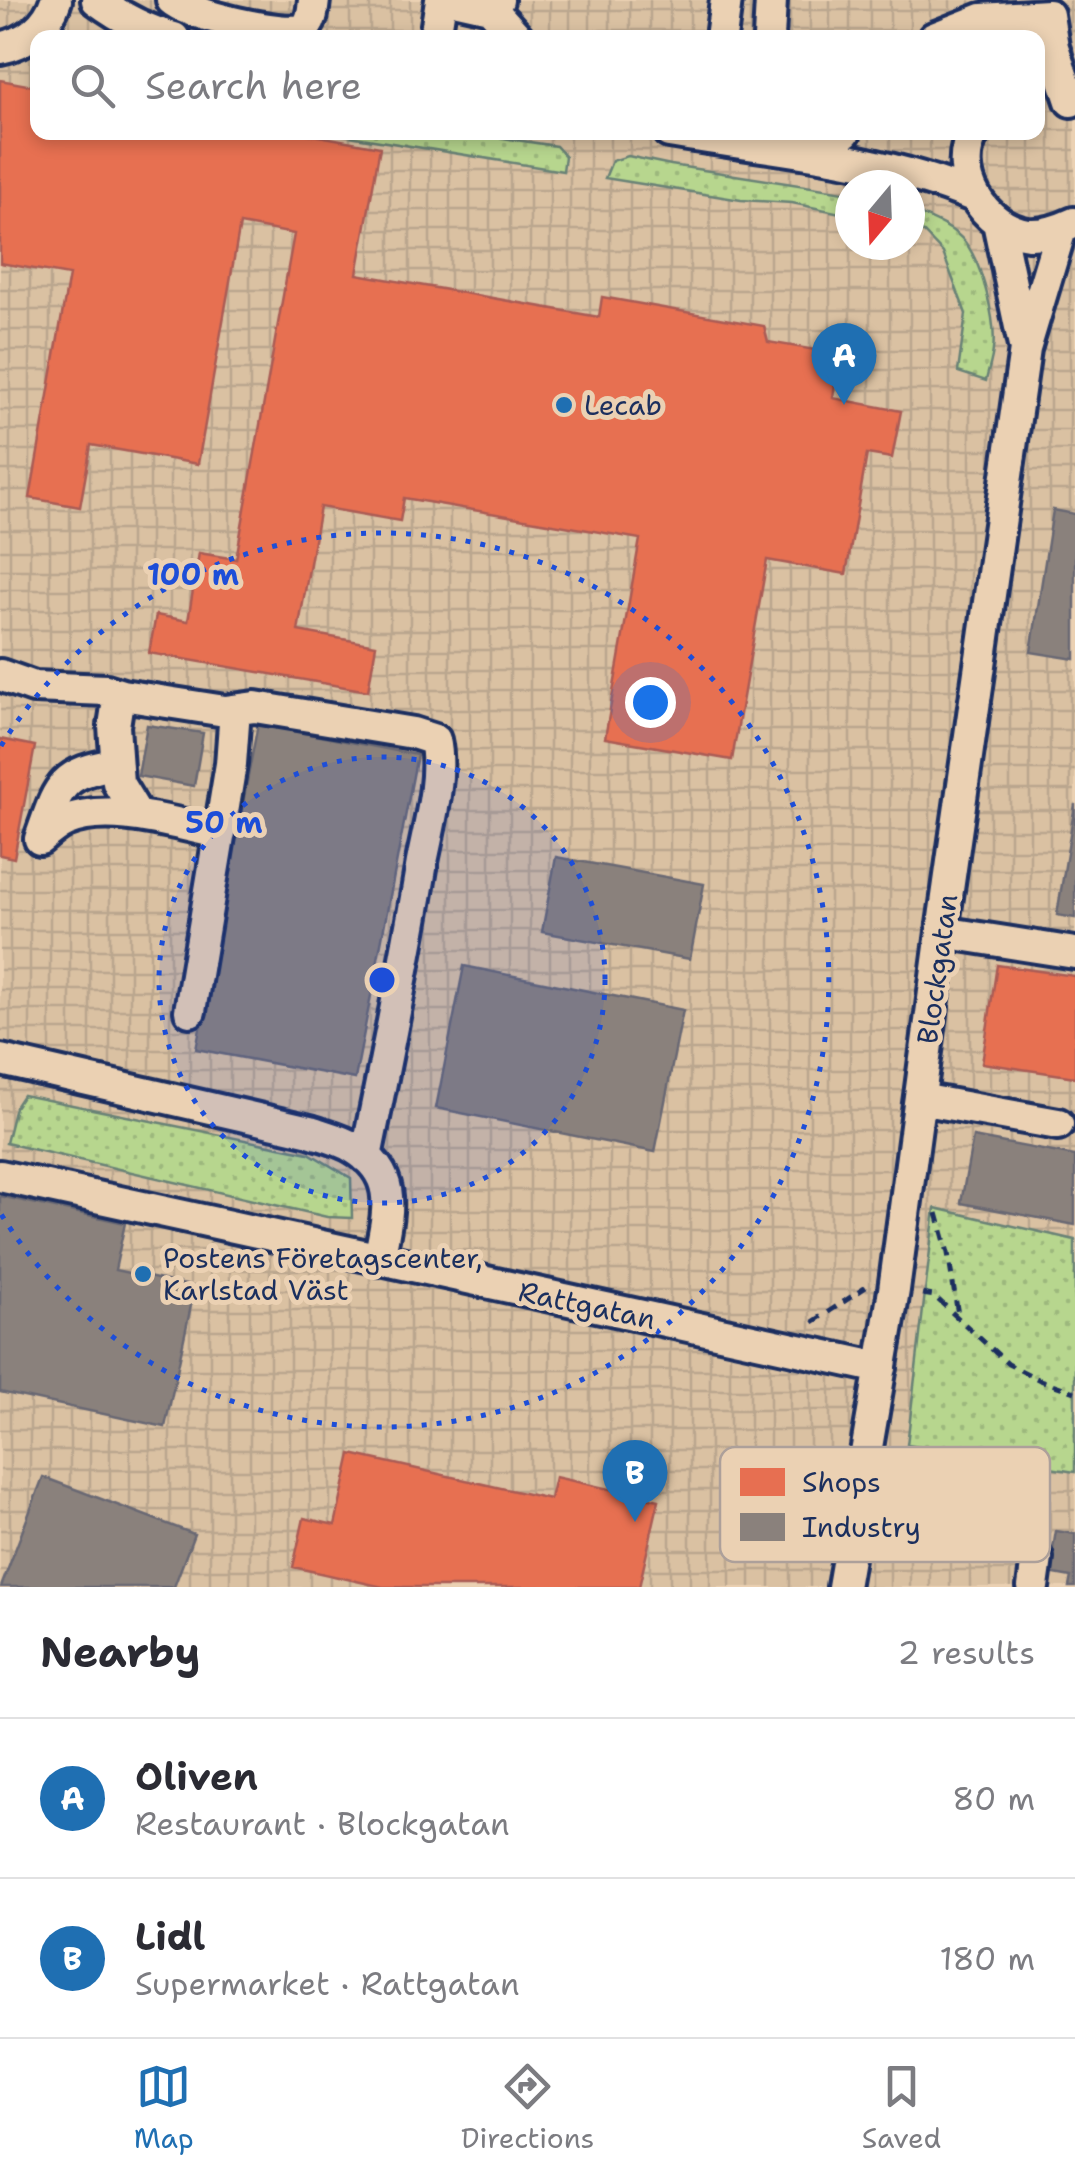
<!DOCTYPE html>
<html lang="en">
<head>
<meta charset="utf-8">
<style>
  :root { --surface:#fff; --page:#f7f7f7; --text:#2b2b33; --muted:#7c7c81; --line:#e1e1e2; --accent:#1f6fb2 }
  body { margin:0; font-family:"Shantell Sans",sans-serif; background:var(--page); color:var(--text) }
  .compass { position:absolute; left:835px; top:170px; width:90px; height:90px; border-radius:50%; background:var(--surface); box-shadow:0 5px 15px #0003; rotate:199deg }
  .you { position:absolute; left:650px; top:702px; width:35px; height:35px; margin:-25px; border:8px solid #fff; border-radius:50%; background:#1a73e8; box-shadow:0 0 0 15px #1a73e833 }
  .badge { display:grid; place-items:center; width:65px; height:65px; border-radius:50%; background:var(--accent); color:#fff; font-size:32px; font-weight:700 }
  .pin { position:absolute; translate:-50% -82px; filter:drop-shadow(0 2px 5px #0008) }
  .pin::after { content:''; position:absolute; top:52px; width:35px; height:30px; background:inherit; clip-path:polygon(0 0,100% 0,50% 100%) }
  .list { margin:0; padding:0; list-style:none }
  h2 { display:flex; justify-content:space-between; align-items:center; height:130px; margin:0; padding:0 40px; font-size:42px }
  h2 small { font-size:32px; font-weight:400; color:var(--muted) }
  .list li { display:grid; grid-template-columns:65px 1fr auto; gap:30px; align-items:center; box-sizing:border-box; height:160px; padding:0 40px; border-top:2px solid var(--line) }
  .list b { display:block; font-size:38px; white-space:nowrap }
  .list p { margin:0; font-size:32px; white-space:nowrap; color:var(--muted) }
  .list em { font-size:32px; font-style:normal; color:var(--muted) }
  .icon { flex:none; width:55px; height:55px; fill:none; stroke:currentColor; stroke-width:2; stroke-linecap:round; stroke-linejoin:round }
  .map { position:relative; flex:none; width:1075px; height:1587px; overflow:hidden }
  .search { position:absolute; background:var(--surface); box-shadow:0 5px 15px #0003; left:30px; right:30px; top:30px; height:110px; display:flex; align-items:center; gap:25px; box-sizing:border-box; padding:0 35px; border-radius:20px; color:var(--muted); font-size:38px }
  .sheet { height:450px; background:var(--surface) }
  nav { display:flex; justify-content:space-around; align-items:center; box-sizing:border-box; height:140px; border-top:2px solid var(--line); background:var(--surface); font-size:28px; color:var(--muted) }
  nav a { display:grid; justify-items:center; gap:5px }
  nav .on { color:var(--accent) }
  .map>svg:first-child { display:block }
</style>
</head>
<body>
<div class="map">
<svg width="1075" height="1587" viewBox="0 0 1075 1587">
  <defs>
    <pattern id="industrial-grid" width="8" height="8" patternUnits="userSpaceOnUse" patternTransform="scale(2.5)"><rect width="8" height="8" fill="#dac1a2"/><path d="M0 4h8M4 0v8" fill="none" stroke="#baa68e"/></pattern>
    <pattern id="grass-dots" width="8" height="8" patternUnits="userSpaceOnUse" patternTransform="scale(2.5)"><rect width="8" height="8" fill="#b7d68e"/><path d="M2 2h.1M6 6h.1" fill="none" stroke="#9db87d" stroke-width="1.8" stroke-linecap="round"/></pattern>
  </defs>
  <rect width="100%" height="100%" fill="#ebd1b3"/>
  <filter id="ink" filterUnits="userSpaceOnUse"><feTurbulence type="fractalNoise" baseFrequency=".01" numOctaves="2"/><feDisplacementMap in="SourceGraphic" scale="20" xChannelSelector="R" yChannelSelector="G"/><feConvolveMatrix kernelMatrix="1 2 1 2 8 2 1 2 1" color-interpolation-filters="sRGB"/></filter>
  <g filter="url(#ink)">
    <!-- industrial -->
    <path fill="url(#industrial-grid)" fill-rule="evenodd" d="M0 0H1075V1240L935 1208 908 1445 1075 1472V1587H0ZM38 38H1038V132H38ZM850 185H910V245H850Z"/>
    <!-- grass -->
    <path fill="url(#grass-dots)" stroke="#698276" stroke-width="2.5" d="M331 133 463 132 556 146 565 156 563 171Z
      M628 156 671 165 850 193V215L792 203 741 200 605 178 612 161Z
      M910 210C928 218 952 226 965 242 982 264 997 322 993 350 992 360 988 371 986 381L958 372 966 314 943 253 921 230 910 228Z
      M23 1095 309 1153 351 1178 352 1218 327 1217 6 1143 15 1107Z
      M935 1208 1075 1240V1472L907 1445Z"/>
    <!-- shops -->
    <path fill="#e76f51" stroke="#aa5c55" stroke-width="2.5" d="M0 80 38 87V132H297L380 147 357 274 599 317 602 297 764 326 768 342 839 354 833 398 901 411 892 458 867 454 846 574 767 560 732 760 605 738 640 539 404 498 400 521 320 507 298 631 376 645 368 691 149 653 156 615 188 621 199 553 236 559 294 234 240 224 198 464 91 445 80 507 30 498 69 275 0 263Z
      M0 739 35 746 14 858 0 855Z
      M997 965 1075 976V1077L982 1063Z
      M351 1454 550 1499 555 1477 659 1500 639 1587H383L293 1567 304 1518 335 1525Z"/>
    <!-- industry -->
    <path fill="#8a817c" stroke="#696873" stroke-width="2.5" d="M1053 510 1075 514V659L1031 652Z
      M258 724 417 755 355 1079 196 1049Z
      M147 725 203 733 194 786 138 776Z
      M1075 804V918L1057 915Z
      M556 857 704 884 690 959 542 932Z
      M464 966 683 1010 655 1152 436 1108Z
      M973 1137 1075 1156V1225L961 1203Z
      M0 1196 125 1223 115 1270 195 1287 165 1427 0 1392Z
      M43 1477 194 1534 174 1587H1Z
      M1056 1531 1075 1534V1587H1069L1071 1577 1049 1573Z"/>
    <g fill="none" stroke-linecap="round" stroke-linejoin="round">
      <defs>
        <path id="minor" d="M97 0C120 17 147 31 174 38
          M172 0C187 14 284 37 303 29 312 24 313 9 314 0
          M459 0 490 7 498 0
          M490 7 518 38
          M435 38 441 0
          M721 38 726 0
          M769 38 771 0
          M934 38 982 19 1048 15 1053 47 1071 101
          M0 48C26 43 48 26 56 0
          M669 132C770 149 878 156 973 196
          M974 132C949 173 984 228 1028 234 1043 235 1061 229 1074 223
          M781 136 845 132
          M998 222 1024 346
          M0 675 34 687 106 690 122 695 225 711 255 707 413 733 435 740C443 776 429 826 422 862 406 961 386 1059 366 1157
          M119 694 114 726 118 783 138 816
          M40 839C48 832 56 825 65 821 109 802 175 824 220 833
          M40 839C58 789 58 773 115 764
          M942 932 1075 953
          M190 1011 231 764 235 710
          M1 1060 310 1131C324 1136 342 1140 354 1148 401 1176 387 1215 379 1260
          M920 1099 1058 1124
          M0 1176 881 1368
          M843 1587 894 1290 942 932 1025 349 1061 229
          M1033 1587 1037 1558"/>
      </defs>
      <!-- minor casing -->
      <use href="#minor" stroke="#1b2f5e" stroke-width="38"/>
      <!-- path -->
      <path stroke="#1b2f5e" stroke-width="5" stroke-dasharray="10 8" stroke-linecap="butt" d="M937 1213 948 1253 958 1315
        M922 1294 934 1296 1008 1364 1040 1380 1075 1392
        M813 1322 866 1287"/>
      <!-- minor -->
      <use href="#minor" stroke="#ebd1b3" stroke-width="30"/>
    </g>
  </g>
  <!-- distance rings -->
  <circle cx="382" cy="980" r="223" fill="#1d4ed8" fill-opacity=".12"/>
  <g fill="none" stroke="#1d4ed8" stroke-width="5" stroke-dasharray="5 10">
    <circle cx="382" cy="980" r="223"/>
    <path d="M1 746A447 447 0 1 1 1 1214"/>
  </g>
  <!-- markers -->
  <g fill="#1f6fb2" stroke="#ebd1b3" stroke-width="4">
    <circle cx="564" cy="405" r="10"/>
    <circle cx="143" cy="1274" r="10"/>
  </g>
  <g text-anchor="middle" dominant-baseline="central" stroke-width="10" stroke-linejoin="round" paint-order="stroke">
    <!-- poi labels -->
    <g font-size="28" fill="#1b2f5e" stroke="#ebd1b3" text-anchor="start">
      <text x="584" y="405">Lecab</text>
      <text x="163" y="1258">Postens Företagscenter,<tspan x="163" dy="32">Karlstad Väst</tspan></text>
    </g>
    <!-- street labels -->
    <g font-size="28" fill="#1b2f5e" stroke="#ebd1b3">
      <text transform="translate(937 969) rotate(-82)">Blockgatan</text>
      <text transform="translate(587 1305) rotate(12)">Rattgatan</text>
    </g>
  </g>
  <!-- legend -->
  <rect x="720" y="1447" width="330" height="115" rx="15" fill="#ebd1b3" stroke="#ada09a" stroke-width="2.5"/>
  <rect x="740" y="1468" width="45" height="28" fill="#e76f51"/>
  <rect x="740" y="1513" width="45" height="28" fill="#8a817c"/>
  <g font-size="28" fill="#1b2f5e">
    <text x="802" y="1492">Shops</text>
    <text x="802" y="1537">Industry</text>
  </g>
  <circle cx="382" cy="980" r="15" fill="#1d4ed8" stroke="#ebd1b3" stroke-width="5"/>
  <g font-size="30" text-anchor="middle" font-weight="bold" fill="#1d4ed8" stroke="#ebd1b3" stroke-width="10" stroke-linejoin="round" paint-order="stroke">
    <text x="193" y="585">100 m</text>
    <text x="224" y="833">50 m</text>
  </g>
</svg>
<svg class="compass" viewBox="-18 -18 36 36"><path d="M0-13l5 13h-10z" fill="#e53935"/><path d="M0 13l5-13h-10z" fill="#7c7c81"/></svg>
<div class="you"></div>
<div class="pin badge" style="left:844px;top:405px">A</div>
<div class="pin badge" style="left:635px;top:1522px">B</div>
<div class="search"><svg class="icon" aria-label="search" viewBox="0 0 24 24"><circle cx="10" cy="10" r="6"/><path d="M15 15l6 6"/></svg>Search here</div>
</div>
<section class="sheet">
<h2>Nearby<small>2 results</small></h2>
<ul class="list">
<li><span class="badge">A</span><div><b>Oliven</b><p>Restaurant · Blockgatan</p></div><em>80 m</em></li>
<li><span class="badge">B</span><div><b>Lidl</b><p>Supermarket · Rattgatan</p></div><em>180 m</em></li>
</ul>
</section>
<nav>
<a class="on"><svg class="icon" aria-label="map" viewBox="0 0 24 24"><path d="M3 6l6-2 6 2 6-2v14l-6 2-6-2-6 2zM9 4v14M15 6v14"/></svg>Map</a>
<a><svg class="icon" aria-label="directions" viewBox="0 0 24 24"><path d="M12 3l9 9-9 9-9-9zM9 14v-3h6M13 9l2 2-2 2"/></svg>Directions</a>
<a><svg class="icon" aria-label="saved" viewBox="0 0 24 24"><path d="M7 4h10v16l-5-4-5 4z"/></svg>Saved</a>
</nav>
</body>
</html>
